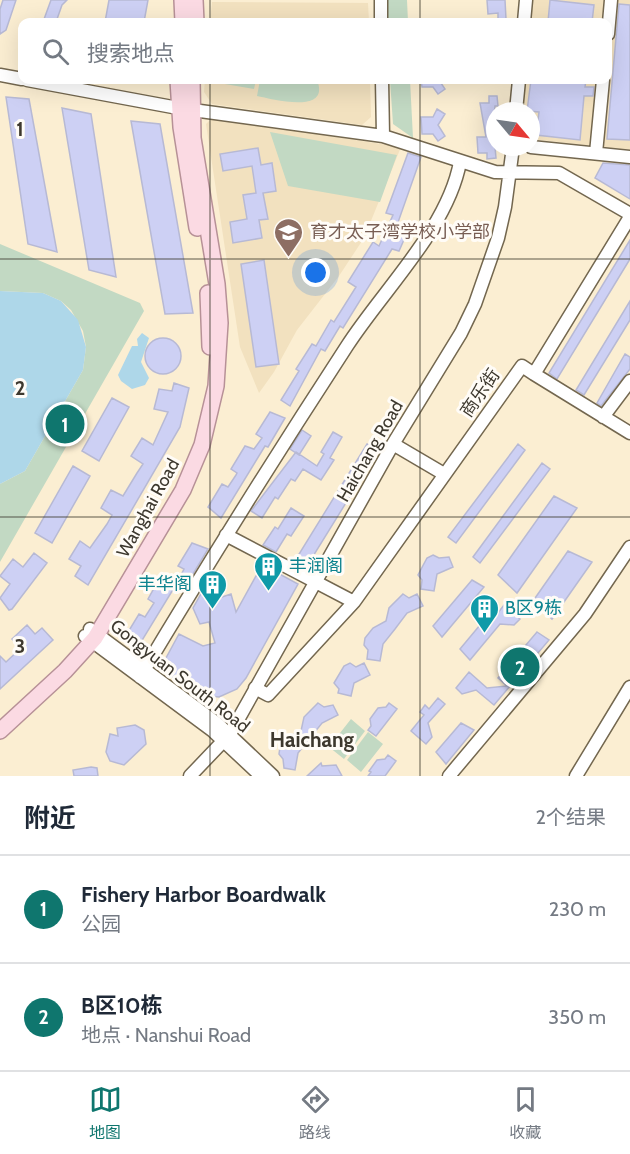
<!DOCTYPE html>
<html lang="zh">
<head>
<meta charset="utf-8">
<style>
  :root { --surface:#fff; --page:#f2f2f3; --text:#1f2937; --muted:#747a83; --line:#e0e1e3; --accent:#0f766e }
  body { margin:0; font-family:Cabin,"Noto Sans SC",sans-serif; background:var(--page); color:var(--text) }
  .compass { position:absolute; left:486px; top:102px; width:54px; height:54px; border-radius:50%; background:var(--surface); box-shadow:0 6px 24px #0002; rotate:119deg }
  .you { position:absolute; left:316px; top:273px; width:21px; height:21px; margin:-15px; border:4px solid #fff; border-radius:50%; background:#1a73e8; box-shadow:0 0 0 9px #1a73e833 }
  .badge { display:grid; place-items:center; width:39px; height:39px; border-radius:50%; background:var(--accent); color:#fff; font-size:20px; font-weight:700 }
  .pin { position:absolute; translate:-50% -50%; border:3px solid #fff; box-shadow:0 2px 6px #0006 }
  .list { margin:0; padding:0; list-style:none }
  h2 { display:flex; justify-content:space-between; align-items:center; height:78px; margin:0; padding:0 24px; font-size:26px }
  h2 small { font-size:20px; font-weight:400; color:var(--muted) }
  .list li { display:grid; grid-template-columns:39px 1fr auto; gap:18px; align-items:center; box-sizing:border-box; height:108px; padding:0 24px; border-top:2px solid var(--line) }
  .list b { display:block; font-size:22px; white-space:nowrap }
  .list p { margin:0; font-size:20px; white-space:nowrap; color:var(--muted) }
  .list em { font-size:20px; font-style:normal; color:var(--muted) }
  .icon { flex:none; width:33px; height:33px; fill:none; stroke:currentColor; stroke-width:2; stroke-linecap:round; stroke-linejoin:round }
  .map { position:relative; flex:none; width:630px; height:776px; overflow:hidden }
  .search { position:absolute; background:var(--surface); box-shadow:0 6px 24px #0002; left:18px; right:18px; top:18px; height:66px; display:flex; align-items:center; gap:15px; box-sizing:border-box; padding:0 21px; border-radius:12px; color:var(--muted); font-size:22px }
  .sheet { height:294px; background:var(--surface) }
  nav { display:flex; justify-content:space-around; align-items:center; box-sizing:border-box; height:84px; border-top:2px solid var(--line); background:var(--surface); font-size:16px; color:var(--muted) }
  nav a { display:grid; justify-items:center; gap:3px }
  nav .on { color:var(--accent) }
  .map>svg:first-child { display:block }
</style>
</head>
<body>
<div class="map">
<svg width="630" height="776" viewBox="0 0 630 776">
  <rect width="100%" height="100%" fill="#fbeed2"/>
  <!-- built -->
  <path fill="#f2e1bf" d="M532 0H630V150L531 139V111H521L525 80H608V22H530Z
    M212 2 368 3 369 22H210Z
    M205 80H370L371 117 362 125 212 104 204 92Z
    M212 118 401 147 364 238 339 276 297 330 274 372 259 393 240 347 206 124Z"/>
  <!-- green -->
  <path fill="#c2d9c3" d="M388 0H407L408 22H388Z
    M219 80H256L254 89 219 83Z
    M260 80H317C331 115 272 99 257 96Z
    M390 80H410L413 138 393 124Z
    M270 132 397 155 380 202 288 186Z
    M0 244 140 303 144 311 0 562V484L25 471 83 370 86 347 83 331 71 310 61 301 43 293 0 291Z
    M351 719 365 731 344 759 329 747Z
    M368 732 383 744 361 772 347 760Z"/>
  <!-- water -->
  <path fill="#aed7e9" d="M0 291 43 293 61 301 78 320 86 347 83 370 25 471 0 484Z
    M142 333 149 338 141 362 149 378 145 385 132 389 121 381 118 375 132 346H138L137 339Z"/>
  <!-- building -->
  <path fill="#cdd0f4" stroke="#b7b9d4" stroke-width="1.5" d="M3 0H16L6 30 0 34V9Z
    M51 0H67L62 5 56 22H43Z
    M109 0H148L144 22H105Z
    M487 0H505L506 19H498V13L488 14Z
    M550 0 594 5 592 22H548Z
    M619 4 630 5V140L607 139Z
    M421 80H439L445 89 438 94 433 87H422Z
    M531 80H586L585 87H594L593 96H584L580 140 536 135 539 112 527 111Z
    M489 96H497L498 106H495L493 125 496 158 487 159V153H478L477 137H486L480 103H489Z
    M6 97 29 99 57 252 28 244Z
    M62 108 91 114 116 277 89 270Z
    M437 109 445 114 438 125 445 136 438 141 433 134H422L421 117H433Z
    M131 121 160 124 193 313 165 314Z
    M258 148 261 165 272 163 276 191 263 193 268 219 259 220 262 238 233 243 230 222 247 219 243 195 256 193 252 166 223 171 220 154Z
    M408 153 421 157 396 228 407 233 399 251 392 249 343 328 340 326 325 351 321 349 290 406 281 400 299 371 296 369 312 344 316 346 331 320 334 322 356 287 348 282 373 242 379 246 393 215 386 213Z
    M603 163 630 165V199L595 178Z
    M630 240V259L557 379 549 373Z
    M264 260 279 364 256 367 241 264Z
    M630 301V320L584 395 576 390Z
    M145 356a18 18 0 1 1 36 0a18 18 0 1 1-36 0Z
    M625 354 630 357V369L601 406 597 403Z
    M174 383 189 388 180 427 88 585 75 576 81 566 69 559 80 541 90 548 107 524 112 515 101 508 111 490 123 496 137 473 143 464 131 456 142 438 153 445 168 412 154 409 159 389 172 391Z
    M112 398 129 407 99 461 82 451Z
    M270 412 285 418 268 447 265 446 221 518 208 507 222 484 228 487 236 475 237 473 231 469 245 446 254 449 262 438 256 434Z
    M302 430 311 436 299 455 290 449Z
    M333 432 342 437 330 458 334 460 321 480 303 469 295 481 291 479 278 499 275 497 262 518 251 511 296 452 317 466 324 454 321 452Z
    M367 444 378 451 307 566 296 559Z
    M518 444 525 450 456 543 448 537Z
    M542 463 550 469 480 563 473 557Z
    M73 466 90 476 52 543 35 533Z
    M554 496 577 508 517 593 498 575Z
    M291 508 304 516 291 536 287 534 276 552 263 545 275 527 278 529Z
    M192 543 208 549 190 579 182 573 184 569 178 566Z
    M568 551 592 562 552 619 533 601Z
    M34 553 47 563 12 609 9 610 0 598 10 584 0 576 13 559 23 567Z
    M433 555 439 558 449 557 453 567 437 574 434 591 421 589 422 580 418 575 427 558Z
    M274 571 298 584 246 678 237 689 219 697 200 695 160 669 179 634 203 646 215 643 209 622 200 624 193 608 202 592 219 588 222 597 231 594 236 612 256 576Z
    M161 576 177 583 138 647 125 637 139 614 145 617 154 603 148 599Z
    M472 580 484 587 442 637 433 626Z
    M403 594 409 598 417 594 423 606 407 613 395 629 383 644 380 661 367 659 368 650 364 645 365 638 373 628 386 621 389 608Z
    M504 605 520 619 514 625 500 624 470 660 460 649 485 619 490 623Z
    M27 625 35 634 42 628 53 640 0 689V656L6 662 21 648 12 639Z
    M537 632 549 640 494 705 476 690 462 694 456 688 469 672 487 688 507 686 498 678Z
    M350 663 356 667 364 663 370 675 354 683 351 696 338 693 339 689 334 683 344 666Z
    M438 698 445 704 428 723 432 737 426 744 411 731 424 715 420 712 425 705 429 709Z
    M318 703 324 707 333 705 338 715 322 723 298 753 295 770 284 768 283 759 279 754 280 747 288 737 301 731 304 717Z
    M389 703 397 709 376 736 368 730 371 726 370 719 378 708 386 707Z
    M461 723 474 730 446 764 436 752Z
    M135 725 144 730 146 744 124 765 110 761 106 752 110 734 118 736 117 728Z
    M388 755 396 761 385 776H368L371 772 369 771 377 760 385 759Z
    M321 763 322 766 336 765 342 776H307Z
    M91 767 97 768 98 776H74L73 770Z"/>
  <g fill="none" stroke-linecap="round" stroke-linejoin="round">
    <defs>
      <path id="minor" d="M381 0V22
        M524 22 526 0
        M608 34 611 0
        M0 75 22 79
        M27 80 178 108 383 136 495 172 559 173 630 214
        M382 80 383 136
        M516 111 519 80
        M531 147 630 157
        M596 153 603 80
        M534 374 630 433
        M603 417 630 381
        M393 444 444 474
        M226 535 354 602
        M90 629 218 724 273 776
        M85 636 213 731 261 776
        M140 677C207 565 276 455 347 346 383 290 448 228 460 162
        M255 688 268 695 354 602 522 366 534 374 630 217
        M190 776 230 734 393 444 461 333 475 304 498 238 505 207 513 147
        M449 776 585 614 630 547
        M576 776 630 687"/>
      <path id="major" d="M182 0 183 22
        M195 0 196 22
        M178 80 181 127 197 228
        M208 293 210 347
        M0 731 65 671 95 638 183 490 202 445 216 386 220 323 217 284 193 138 192 80"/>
    </defs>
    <!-- minor casing -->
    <use href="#minor" stroke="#73674f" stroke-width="15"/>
    <!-- major casing -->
    <use href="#major" stroke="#b79197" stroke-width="18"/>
    <!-- minor -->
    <use href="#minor" stroke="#fff" stroke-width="12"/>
    <!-- major -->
    <use href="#major" stroke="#fbdae3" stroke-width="15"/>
  </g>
  <!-- grid -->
  <path fill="none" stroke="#3d382e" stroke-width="1.5" stroke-opacity="0.55" d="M210 0V22M420 0V22M210 80V776M420 80V776M0 259H630M0 517H630"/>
  <!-- icons -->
  <defs>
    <symbol id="school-pin" viewBox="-11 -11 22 30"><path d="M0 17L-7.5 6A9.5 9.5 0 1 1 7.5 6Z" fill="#8d6e63" stroke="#fffcf7"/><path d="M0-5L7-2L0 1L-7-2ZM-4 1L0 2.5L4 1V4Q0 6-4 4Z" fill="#fff"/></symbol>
    <symbol id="building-pin" viewBox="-11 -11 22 30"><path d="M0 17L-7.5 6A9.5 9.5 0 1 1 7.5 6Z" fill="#0f9aa8" stroke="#fffcf7"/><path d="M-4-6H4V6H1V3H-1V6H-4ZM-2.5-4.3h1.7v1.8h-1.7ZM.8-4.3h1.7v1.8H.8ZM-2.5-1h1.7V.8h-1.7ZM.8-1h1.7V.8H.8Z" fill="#fff"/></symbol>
  </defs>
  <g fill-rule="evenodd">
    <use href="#school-pin" x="272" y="216" width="33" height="45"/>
    <use href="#building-pin" x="252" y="550" width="33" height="45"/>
    <use href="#building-pin" x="196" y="568" width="33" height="45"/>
    <use href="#building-pin" x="468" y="592" width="33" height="45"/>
  </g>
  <g text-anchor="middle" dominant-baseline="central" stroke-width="6" stroke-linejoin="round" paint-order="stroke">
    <!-- education labels -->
    <g font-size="18" fill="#785e54" stroke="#fffcf7" text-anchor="start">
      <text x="310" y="232">育才太子湾学校小学部</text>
    </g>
    <!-- street labels -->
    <g font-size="18" fill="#3d382e" stroke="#fffcf7">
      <text transform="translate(480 393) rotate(-55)">商乐街</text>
      <text transform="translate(370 451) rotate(-60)">Haichang Road</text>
      <text transform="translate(148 508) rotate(-61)">Wanghai Road</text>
      <text transform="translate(180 676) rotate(38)">Gongyuan South Road</text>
    </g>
    <!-- culture labels -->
    <g font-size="18" fill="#0d838f" stroke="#fffcf7" text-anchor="start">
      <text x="289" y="566">丰润阁</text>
      <text x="192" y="584" text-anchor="end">丰华阁</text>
      <text x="505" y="608">B区9栋</text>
    </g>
    <!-- quarter labels -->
    <g font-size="21" font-weight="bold" fill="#3d382e" stroke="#fffcf7">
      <text x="312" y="739">Haichang</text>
    </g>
  </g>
  <g font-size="20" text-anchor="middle" font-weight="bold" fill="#3d382e" stroke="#fffcf7" stroke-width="6" stroke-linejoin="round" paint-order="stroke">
    <text x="20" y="136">1</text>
    <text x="20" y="395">2</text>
    <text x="20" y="653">3</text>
  </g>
</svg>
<svg class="compass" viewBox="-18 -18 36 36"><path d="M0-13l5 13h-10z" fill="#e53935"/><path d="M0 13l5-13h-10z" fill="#747a83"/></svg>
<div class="you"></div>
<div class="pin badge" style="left:65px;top:424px">1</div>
<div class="pin badge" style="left:520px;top:667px">2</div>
<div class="search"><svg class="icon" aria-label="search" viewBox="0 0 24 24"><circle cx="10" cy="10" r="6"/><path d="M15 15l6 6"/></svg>搜索地点</div>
</div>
<section class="sheet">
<h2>附近<small>2个结果</small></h2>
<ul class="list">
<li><span class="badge">1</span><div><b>Fishery Harbor Boardwalk</b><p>公园</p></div><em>230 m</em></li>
<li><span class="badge">2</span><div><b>B区10栋</b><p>地点 · Nanshui Road</p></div><em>350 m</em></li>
</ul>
</section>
<nav>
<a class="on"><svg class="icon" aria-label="map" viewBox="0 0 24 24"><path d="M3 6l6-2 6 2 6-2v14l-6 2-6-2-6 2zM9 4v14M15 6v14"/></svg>地图</a>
<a><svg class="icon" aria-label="directions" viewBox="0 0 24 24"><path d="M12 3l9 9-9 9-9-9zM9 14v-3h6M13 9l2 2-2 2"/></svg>路线</a>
<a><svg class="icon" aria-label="saved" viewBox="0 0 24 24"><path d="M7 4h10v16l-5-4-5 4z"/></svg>收藏</a>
</nav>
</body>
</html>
